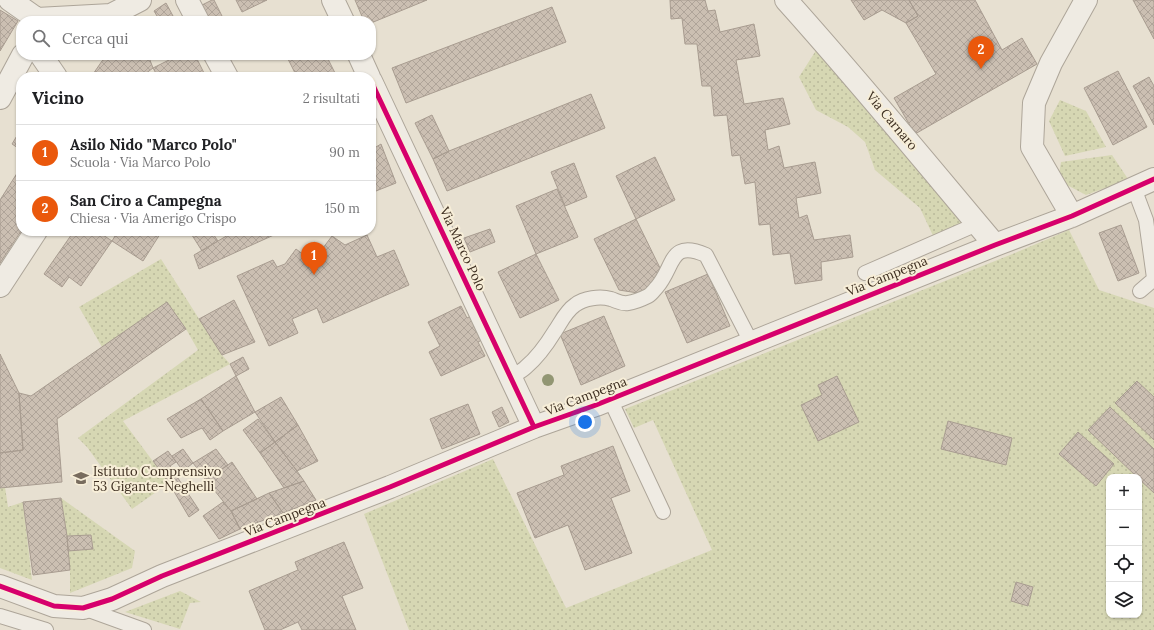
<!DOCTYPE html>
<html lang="it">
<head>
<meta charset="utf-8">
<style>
  :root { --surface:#fff; --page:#f6f6f6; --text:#202124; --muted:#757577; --line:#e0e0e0; --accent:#ea580c }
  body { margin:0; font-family:Lora,serif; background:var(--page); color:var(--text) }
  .controls { position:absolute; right:12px; bottom:12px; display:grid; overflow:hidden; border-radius:8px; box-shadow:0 1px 3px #0004 }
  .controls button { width:36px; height:36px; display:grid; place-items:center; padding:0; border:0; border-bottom:1px solid var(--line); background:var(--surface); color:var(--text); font:20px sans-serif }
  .you { position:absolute; left:585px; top:422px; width:14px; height:14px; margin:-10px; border:3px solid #fff; border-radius:50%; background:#1a73e8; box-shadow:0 0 0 6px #1a73e833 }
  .badge { display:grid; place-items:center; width:26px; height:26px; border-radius:50%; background:var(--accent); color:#fff; font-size:13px; font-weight:700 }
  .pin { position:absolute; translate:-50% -33px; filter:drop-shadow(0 1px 2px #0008) }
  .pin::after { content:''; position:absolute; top:21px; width:14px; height:12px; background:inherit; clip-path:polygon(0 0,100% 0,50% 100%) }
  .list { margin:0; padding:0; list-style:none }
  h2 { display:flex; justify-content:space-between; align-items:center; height:52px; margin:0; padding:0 16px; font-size:17px }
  h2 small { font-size:13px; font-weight:400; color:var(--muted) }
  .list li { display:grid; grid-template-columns:26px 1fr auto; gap:12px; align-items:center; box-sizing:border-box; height:56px; padding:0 16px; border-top:1px solid var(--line) }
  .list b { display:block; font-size:15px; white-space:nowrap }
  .list p { margin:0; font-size:13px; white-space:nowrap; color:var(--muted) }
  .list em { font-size:13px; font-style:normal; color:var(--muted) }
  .icon { flex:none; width:22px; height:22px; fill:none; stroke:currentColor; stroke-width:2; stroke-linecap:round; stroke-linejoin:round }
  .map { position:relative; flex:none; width:1154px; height:630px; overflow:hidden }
  .search { position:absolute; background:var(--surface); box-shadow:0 1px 3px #0004; left:16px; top:16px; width:360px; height:44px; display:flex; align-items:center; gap:10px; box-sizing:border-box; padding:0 14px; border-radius:16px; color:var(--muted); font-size:15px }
  .panel { position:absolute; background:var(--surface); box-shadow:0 1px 3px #0004; left:16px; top:72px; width:360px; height:164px; border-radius:16px }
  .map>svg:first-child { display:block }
</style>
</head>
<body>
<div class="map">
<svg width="1154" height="630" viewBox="0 0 1154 630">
  <defs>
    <pattern id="grass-dots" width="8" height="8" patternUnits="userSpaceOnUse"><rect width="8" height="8" fill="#d6d7b3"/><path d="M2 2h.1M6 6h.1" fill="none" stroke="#b9b99a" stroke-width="1.8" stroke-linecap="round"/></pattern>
    <pattern id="building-cross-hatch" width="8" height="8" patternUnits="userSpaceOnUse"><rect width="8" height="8" fill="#cbbfb2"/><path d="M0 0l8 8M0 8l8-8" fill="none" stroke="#afa499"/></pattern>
  </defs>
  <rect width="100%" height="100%" fill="#e7e0d1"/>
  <!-- grass -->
  <path fill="url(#grass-dots)" fill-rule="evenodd" d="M822 41 977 224 936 242 920 208 875 170 865 142 848 127 816 110 799 77Z
    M1060 100 1086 111 1106 147 1065 156 1049 121Z
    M1112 155 1134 188 1115 190 1105 188 1086 195 1065 184 1059 174 1061 162Z
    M1069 230 1099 290 1154 308V630H409L364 514 493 459 566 608 712 550 653 420 634 428 625 409 1015 253ZM1109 477H1139V615H1109Z
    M161 259 222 355 230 364 123 421 169 483 132 509 87 447 78 438 198 350 186 329 167 303 102 347 79 307Z
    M5 487 8 507 23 502 32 580 0 568V488Z
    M61 498 135 551 132 568 70 593V570L68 551 92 549 91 535 67 536Z
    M180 591 201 602 190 603 180 629 125 612Z"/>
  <!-- building -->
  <path fill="url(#building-cross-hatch)" stroke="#a89c90" d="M212 0H214L223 18 217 21H208L200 6Z
    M236 0H267L242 12Z
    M355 0H427L371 23V21H364Z
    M670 0H705L708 11 715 10 720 32 754 24 760 56 736 60 744 104 783 98 790 124 765 130 768 150 779 146 784 168 815 162 821 193 796 198 799 218 807 215 814 240 850 235 853 257 821 262 822 280 795 284 790 253 773 255 770 224 759 225 755 182 745 184 740 155 732 156 727 115 714 116 711 86H702L697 44H685L682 18 671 19Z
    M851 0H909L918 16 906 23 882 10 864 20Z
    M909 0H975L1002 50 1022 38 1037 64 915 134 894 98 936 74 906 23 918 16Z
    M1133 0H1154V39Z
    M166 3 173 16 165 21H160L154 11Z
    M552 7 566 42 406 103 392 68Z
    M0 10 18 21 0 51Z
    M110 55H148L153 68 141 77H91L102 61Z
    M166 55H195L206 77H158L153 68 169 60Z
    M286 55H326L337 77H297Z
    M1118 71 1147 127 1113 145 1084 88Z
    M1149 77 1154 86V125L1133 86Z
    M591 94 605 128 447 191 433 159 449 151Z
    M432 115 449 151 433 159 415 123Z
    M21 129V150L12 144Z
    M381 144 396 183 371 193V150Z
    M655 157 675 200 636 219 616 176Z
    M574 163 587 197 565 206 551 172Z
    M21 167V231L0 263V200Z
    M557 189 578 237 536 254 516 206Z
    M636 219 661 270 644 294 619 290 594 239Z
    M1121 225 1139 273 1118 281 1099 233Z
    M490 229 495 242 470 252 464 238Z
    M74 231H97L112 241 81 286 69 277 62 287 44 274Z
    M118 231H162L143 261 112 241Z
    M190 231H211L218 241 202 251 190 232Z
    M235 231H274L276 234 199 269 194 255Z
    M367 235 377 257 394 250 409 285 323 323 317 308 292 319 298 333 269 346 237 276 273 260 277 267 285 264 296 249 304 255 314 242 323 248 332 236 345 245Z
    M536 254 559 300 520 318 498 272Z
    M708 274 730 326 687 343 665 292Z
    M234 300 255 342 222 355 199 319Z
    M167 302 186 329 57 419 62 482 0 488V453L23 450 19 393 31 396Z
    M461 306 467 318 471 316 482 340 478 342 485 356 441 376 429 352 440 346 428 322Z
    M604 316 625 366 581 385 560 334Z
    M0 354 19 393 23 450 0 453Z
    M243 357 249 369 236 376 230 364Z
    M236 376 255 412 223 431 201 399Z
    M837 376 859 422 818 441 801 405 822 395 818 385Z
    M1137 381 1154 397V440L1115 403Z
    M281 397 298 425 275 442 255 412Z
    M201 399 223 431 210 440 202 428 181 438 167 419Z
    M468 404 480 434 442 449 430 419Z
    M502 407 509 422 499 427 492 412Z
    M1110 407 1154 449V493L1139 479V477H1137L1088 430Z
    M258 419 275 442 260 453 243 430Z
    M948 421 1012 438 1006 465 941 449Z
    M298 425 318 461 297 471 275 442Z
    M1078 432 1114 464 1096 486 1059 454Z
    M275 442 297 471 304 481 284 488 260 453Z
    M613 446 630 491 611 498 632 553 585 570 568 525 535 538 517 493 564 475 561 466Z
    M183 449 193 463 183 471 172 456Z
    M216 449 228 465 206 480 193 463Z
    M168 451 176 462 170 466 199 510 189 517 169 483 153 461Z
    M232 462 257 499 231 511 206 480Z
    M304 481 316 500 283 513 269 493Z
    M269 493 283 513 240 529 231 511Z
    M61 498 67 536 70 570 33 575 23 502Z
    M223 502 231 511 240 529 219 539 203 516Z
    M91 535 93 549 68 551 67 536Z
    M344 542 363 588 342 596 356 630H302L298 622 280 630H265L249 591 298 570 295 562Z
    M1016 582 1033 587 1028 606 1011 601Z"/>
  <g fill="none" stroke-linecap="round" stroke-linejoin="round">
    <defs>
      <path id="service" d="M1134 188 1146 220 1154 278
        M865 273 977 224
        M1140 291 1154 279
        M511 377C516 374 522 371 526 367 538 357 547 344 555 331 561 322 566 311 575 305 584 298 600 296 611 299 617 301 621 304 628 303 636 302 642 299 648 296 652 294 654 290 657 287 675 266 669 239 706 255L751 342
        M610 399 663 512
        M83 608 144 630
        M0 616 46 630"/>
      <path id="minor" d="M10 0 37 19V21
        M187 0 198 21
        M333 0 343 21
        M786 0C858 80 926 163 995 245
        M36 21 37 19 111 15 140 0
        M41 55 56 77
        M215 55 227 77
        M359 55 369 77
        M371 81 534 427
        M0 98 23 55
        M1072 216 1032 147 1034 103 1051 63 1086 0
        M0 286 36 231
        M0 586 54 606 83 608 112 599 162 576 390 487 534 427 596 405 995 245 1072 216 1154 179"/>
    </defs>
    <!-- service casing -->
    <use href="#service" stroke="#ada599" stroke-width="16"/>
    <!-- minor casing -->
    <use href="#minor" stroke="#ada599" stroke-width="24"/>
    <!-- service -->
    <use href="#service" stroke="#efebe3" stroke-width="14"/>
    <!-- minor -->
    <use href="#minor" stroke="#efebe3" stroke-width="22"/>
    <defs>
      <path id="cycleway" d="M371 81 534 427
        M0 586 54 606 83 608 112 599 162 576 390 487 534 427 596 405 995 245 1072 216 1154 179"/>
    </defs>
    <!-- cycleway casing -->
    <use href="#cycleway" stroke="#f7eed8" stroke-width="8"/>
    <!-- cycleway -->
    <use href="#cycleway" stroke="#d6006c" stroke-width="5"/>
  </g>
  <!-- trees -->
  <circle fill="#929673" cx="548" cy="380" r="6"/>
  <!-- icons -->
  <defs>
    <symbol id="school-bare" viewBox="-9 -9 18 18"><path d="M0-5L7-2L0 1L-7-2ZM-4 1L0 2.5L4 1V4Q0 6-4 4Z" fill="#786c5e" stroke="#f7eed8" stroke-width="2.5" paint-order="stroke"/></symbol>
  </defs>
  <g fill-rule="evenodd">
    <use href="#school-bare" x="70" y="467" width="22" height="22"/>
  </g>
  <g text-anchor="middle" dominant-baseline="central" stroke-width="4" stroke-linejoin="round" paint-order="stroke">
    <!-- street labels -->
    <g font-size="13" fill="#3d2e20" stroke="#f7eed8">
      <text transform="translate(892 121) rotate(50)">Via Carnaro</text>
      <text transform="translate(463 249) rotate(65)">Via Marco Polo</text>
      <text transform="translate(887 276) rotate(-22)">Via Campegna</text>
      <text transform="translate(586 396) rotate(-21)">Via Campegna</text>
      <text transform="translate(285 517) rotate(-21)">Via Campegna</text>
    </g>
    <!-- poi labels -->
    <g font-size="13" fill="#3d2e20" stroke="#f7eed8" text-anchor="start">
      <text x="93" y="471">Istituto Comprensivo<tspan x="93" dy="15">53 Gigante-Neghelli</tspan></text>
    </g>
  </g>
</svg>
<div class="controls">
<button>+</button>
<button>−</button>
<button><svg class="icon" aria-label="locate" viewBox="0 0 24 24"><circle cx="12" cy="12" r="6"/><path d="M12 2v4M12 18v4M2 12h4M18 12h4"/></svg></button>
<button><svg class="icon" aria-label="layers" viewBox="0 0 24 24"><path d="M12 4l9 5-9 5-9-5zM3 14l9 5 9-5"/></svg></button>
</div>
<div class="you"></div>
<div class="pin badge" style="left:314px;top:275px">1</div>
<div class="pin badge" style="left:981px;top:69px">2</div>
<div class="search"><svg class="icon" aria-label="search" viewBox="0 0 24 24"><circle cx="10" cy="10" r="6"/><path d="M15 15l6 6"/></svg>Cerca qui</div>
<section class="panel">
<h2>Vicino<small>2 risultati</small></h2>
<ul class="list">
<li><span class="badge">1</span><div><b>Asilo Nido &quot;Marco Polo&quot;</b><p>Scuola · Via Marco Polo</p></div><em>90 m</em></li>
<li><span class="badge">2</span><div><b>San Ciro a Campegna</b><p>Chiesa · Via Amerigo Crispo</p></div><em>150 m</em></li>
</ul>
</section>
</div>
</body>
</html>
